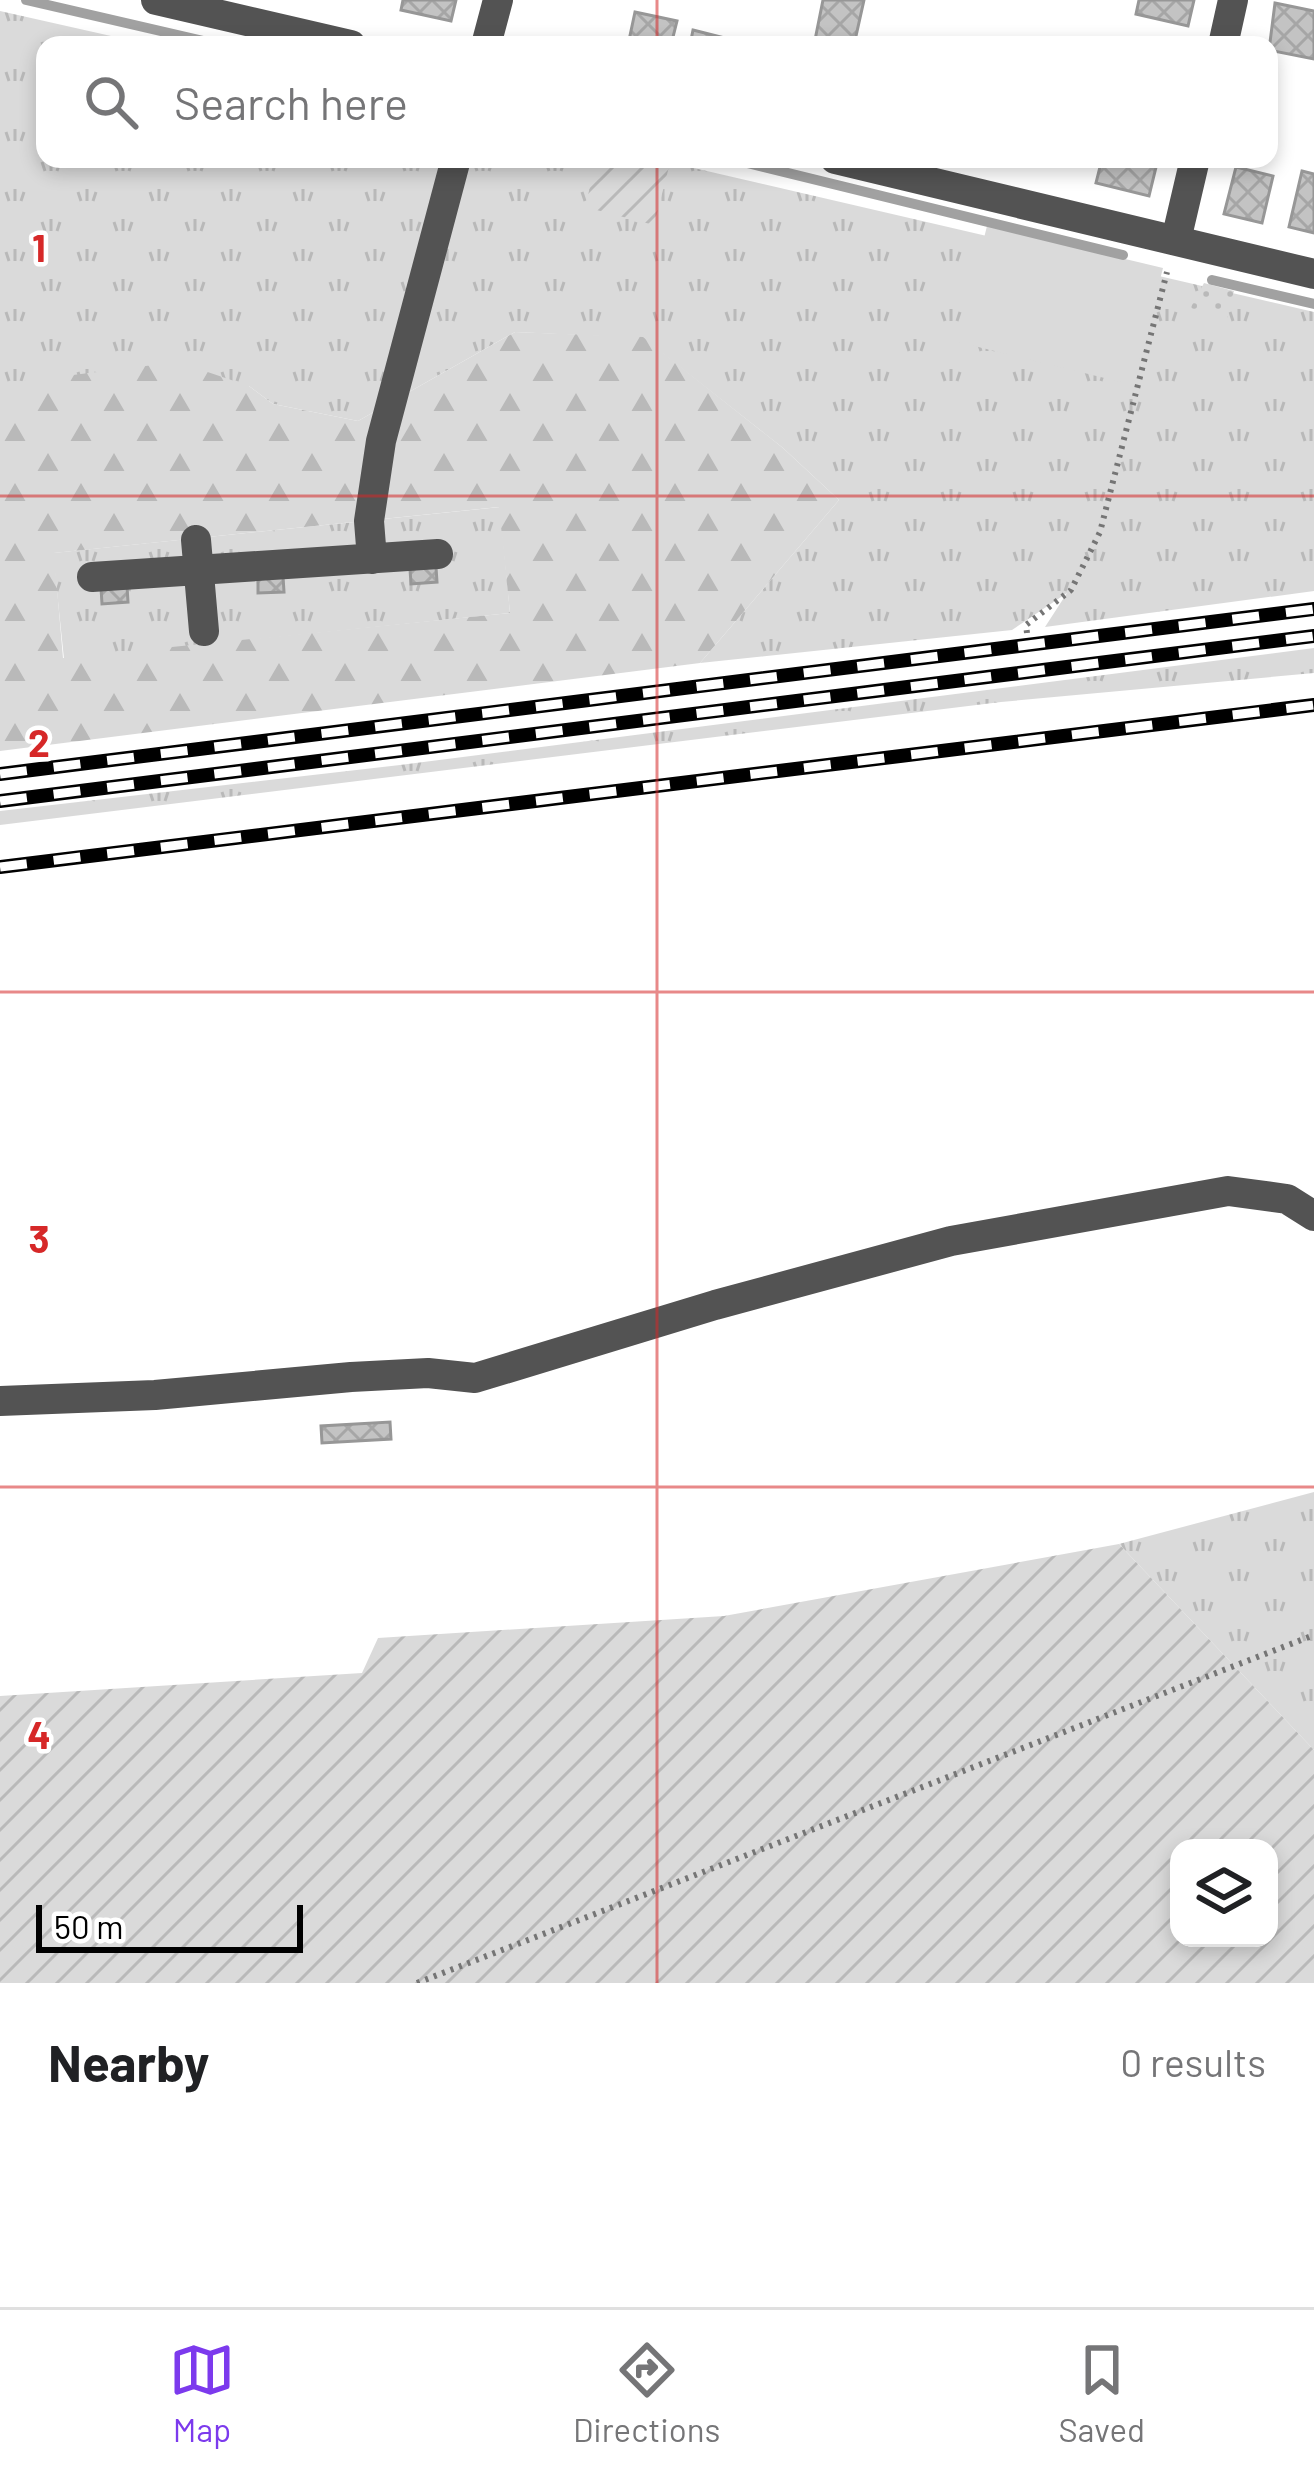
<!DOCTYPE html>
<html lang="en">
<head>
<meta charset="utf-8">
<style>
  :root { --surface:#fff; --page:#f2f2f2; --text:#202124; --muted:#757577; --line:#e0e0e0; --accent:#7c3aed }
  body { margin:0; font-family:Barlow,sans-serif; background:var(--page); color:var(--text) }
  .controls { position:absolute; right:36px; bottom:36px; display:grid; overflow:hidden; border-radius:24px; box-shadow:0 6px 18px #0003 }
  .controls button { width:108px; height:108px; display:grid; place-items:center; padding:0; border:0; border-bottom:3px solid var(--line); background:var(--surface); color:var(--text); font:60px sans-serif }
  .scale { position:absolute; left:36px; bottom:30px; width:267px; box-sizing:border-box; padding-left:12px; border:6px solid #000; border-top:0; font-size:33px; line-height:42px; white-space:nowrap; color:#000; -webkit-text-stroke:9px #fff; paint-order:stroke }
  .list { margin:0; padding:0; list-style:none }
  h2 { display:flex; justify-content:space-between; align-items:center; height:156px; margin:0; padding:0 48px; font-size:51px }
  h2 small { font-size:39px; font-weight:400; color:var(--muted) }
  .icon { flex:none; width:66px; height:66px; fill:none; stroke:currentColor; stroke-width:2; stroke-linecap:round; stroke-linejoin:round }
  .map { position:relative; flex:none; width:1314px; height:1983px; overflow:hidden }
  .search { position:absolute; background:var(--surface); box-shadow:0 6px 18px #0003; left:36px; right:36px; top:36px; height:132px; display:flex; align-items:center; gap:30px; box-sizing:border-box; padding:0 42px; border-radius:24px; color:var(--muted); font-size:45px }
  .sheet { height:324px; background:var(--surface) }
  nav { display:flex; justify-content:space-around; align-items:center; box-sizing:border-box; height:168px; border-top:3px solid var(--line); background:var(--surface); font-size:33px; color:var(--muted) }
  nav a { display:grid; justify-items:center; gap:6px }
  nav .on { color:var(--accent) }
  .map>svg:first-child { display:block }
</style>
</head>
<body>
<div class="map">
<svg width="1314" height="1983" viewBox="0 0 1314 1983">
  <defs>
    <pattern id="grass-tufts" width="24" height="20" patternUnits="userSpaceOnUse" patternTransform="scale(3)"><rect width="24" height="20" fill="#dadada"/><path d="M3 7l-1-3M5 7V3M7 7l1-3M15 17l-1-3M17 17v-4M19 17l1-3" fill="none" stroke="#b9b9b9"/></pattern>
    <pattern id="forest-firs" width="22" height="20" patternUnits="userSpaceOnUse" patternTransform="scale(3)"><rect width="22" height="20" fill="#dadada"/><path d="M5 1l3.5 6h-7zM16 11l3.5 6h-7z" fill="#b9b9b9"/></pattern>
    <pattern id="park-dots" width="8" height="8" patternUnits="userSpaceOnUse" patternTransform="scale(3)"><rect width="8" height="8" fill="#dadada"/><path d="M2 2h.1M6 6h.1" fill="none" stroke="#b9b9b9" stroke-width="1.8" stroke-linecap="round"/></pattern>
    <pattern id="garden-furrows" width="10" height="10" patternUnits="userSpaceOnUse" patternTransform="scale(3)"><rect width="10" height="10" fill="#dadada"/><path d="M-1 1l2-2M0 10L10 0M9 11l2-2" fill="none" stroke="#b9b9b9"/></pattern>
    <pattern id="building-cross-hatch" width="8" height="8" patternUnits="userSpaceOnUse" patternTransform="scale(3)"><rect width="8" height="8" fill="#c3c3c3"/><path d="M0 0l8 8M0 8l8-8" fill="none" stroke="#a6a6a6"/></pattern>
  </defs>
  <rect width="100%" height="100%" fill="#fff"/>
  <!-- grass -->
  <path fill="url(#grass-tufts)" d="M0 11 151 45H45V159H655L1314 312V591L1045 627 1067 593 1012 630 700 663 839 500 783 448 643 338 515 332 358 421 273 404 249 386 0 384Z
    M500 507 510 613 64 659 53 553Z
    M1314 648V673L1001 702 0 825V811L400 765Z
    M1314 1492V1750L1119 1544Z"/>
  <!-- forest -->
  <path fill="url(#forest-firs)" fill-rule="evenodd" d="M515 332 643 337 783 448 839 500 700 663 0 751V384L178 362 249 386 273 404 358 421ZM499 507 510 613 63 658 54 553Z"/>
  <!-- park -->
  <path fill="url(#park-dots)" d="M1204 283 1234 291 1227 318 1190 309Z"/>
  <!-- garden -->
  <path fill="url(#garden-furrows)" fill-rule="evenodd" d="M597 159H671L654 225 585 207Z
    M1119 1544 1314 1750V1983H0V1696L362 1673 378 1638 724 1616ZM1179 1848H1269V1938H1179Z"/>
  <!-- pitch -->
  <path fill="#dadada" d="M987 226 1163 268 1133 385 958 342Z"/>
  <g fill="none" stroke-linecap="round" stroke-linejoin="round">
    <!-- stream -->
    <path stroke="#a1a1a1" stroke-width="10" d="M26 0 221 45
      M731 159 1123 255
      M1212 280 1314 304"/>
  </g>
  <!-- building -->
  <path fill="url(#building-cross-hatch)" stroke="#979797" stroke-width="3" d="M403 0H456L451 21 401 10Z
    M823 0H864L854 45H814Z
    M1139 0H1194L1188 26 1136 14Z
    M1275 3 1314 11V59L1269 50Z
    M635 12 677 21 671 45H628Z
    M693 30 737 41 736 45H690Z
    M1102 159H1158L1149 196 1096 183Z
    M1236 167 1273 176 1262 223 1224 214Z
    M1302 171 1314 174V233L1289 227Z
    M436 567 437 582 411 584 410 569Z
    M283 576 284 592 258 593V578Z
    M127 586 128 602 102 604 101 588Z
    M390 1422 391 1439 322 1443 321 1426Z"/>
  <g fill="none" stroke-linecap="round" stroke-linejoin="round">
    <!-- path -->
    <path stroke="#757575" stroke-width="6" stroke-dasharray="3 6" stroke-linecap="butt" d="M1027 633 1026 625 1071 590 1100 532 1167 272
      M417 1983 1314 1635"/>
    <!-- minor -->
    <path stroke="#535353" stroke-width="30" d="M156 0 351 45
      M486 45 498 0
      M1223 45 1233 0
      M835 159 1314 274
      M1176 240 1195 159
      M196 540 204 631
      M372 559 369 521 381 441 456 159
      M92 577 438 554
      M0 1401 155 1395 351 1377 428 1373 475 1378 715 1305 951 1241 1228 1191 1287 1199 1314 1216"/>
    <defs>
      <path id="rail" d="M0 774 1314 609
        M0 801 1314 636
        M0 867 1314 705"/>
    </defs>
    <!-- rail casing -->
    <use href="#rail" stroke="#000" stroke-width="14"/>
    <!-- rail -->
    <use href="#rail" stroke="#fff" stroke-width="9" stroke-dasharray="27" stroke-linecap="butt"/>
  </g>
  <!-- grid -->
  <path fill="none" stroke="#d62828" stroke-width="3" stroke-opacity="0.55" d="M657 0V45M657 159V1983M0 496H1314M0 992H1314M0 1487H1314"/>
  <g font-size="39" text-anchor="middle" font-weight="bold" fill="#d62828" stroke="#fff" stroke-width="9" stroke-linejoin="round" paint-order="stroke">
    <text x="39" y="262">1</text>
    <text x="39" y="757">2</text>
    <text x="39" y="1253">3</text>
    <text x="39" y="1749">4</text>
  </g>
</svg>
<div class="controls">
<button><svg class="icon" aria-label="layers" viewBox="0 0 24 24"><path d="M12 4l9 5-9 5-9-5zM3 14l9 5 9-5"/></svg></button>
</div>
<div class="scale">50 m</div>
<div class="search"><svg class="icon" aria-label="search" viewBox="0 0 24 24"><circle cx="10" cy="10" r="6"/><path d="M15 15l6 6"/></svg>Search here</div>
</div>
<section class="sheet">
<h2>Nearby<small>0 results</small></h2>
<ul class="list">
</ul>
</section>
<nav>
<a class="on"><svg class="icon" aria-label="map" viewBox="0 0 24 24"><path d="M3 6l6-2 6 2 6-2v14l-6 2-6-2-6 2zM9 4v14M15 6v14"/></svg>Map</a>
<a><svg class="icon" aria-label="directions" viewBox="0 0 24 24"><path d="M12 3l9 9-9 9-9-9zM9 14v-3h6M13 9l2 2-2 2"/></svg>Directions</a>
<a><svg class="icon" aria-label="saved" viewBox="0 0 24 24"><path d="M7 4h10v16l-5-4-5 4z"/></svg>Saved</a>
</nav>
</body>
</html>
